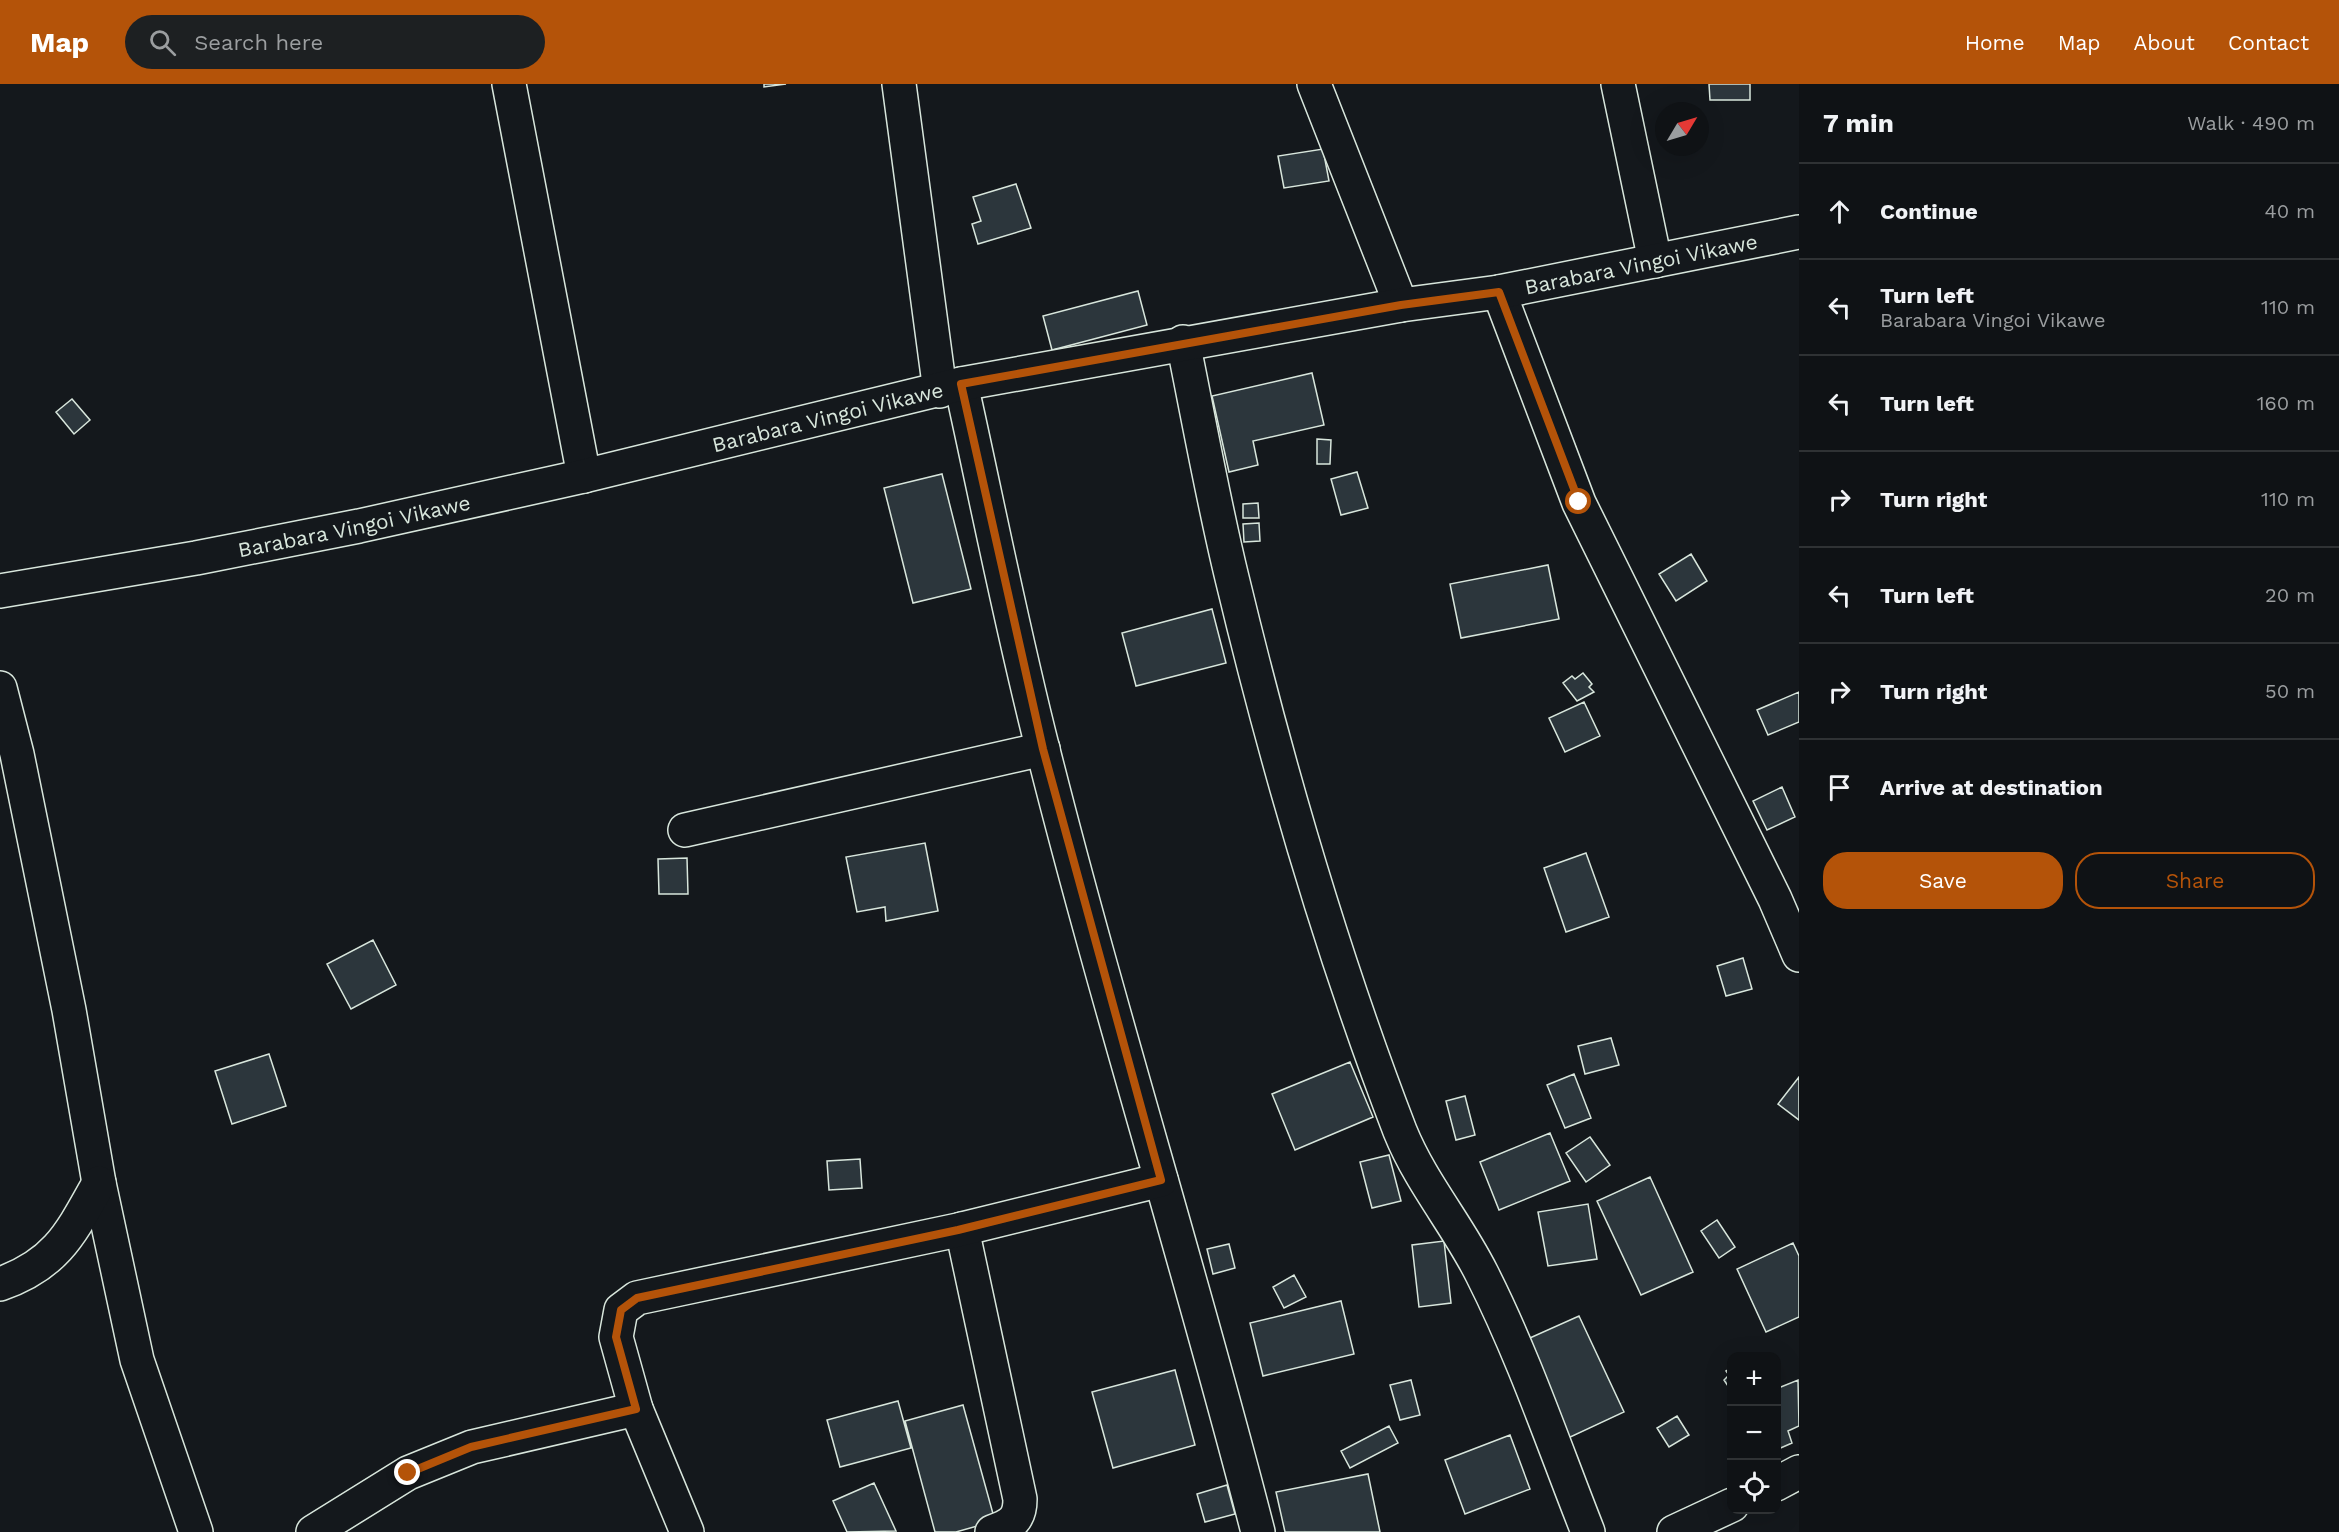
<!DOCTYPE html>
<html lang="en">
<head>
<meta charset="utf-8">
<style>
  :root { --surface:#0f1215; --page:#1d2022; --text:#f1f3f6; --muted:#9b9ea0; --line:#2f3234; --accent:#b45309 }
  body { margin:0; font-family:"Work Sans",sans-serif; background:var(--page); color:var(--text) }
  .controls { position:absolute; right:18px; bottom:18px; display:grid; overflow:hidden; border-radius:12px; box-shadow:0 6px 24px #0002 }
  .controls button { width:54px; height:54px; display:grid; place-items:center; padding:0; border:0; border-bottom:2px solid var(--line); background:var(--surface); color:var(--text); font:30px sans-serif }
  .compass { position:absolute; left:1655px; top:18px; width:54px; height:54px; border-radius:50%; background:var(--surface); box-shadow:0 6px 24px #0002; rotate:52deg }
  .stop { position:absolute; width:18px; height:18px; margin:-14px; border:4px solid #b45309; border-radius:50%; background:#fff }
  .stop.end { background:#b45309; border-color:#fff; box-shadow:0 2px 6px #0008 }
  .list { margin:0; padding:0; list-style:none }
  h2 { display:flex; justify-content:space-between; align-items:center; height:78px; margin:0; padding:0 24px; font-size:26px }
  h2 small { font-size:20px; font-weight:400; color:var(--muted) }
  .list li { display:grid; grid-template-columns:39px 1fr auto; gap:18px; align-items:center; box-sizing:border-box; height:96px; padding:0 24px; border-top:2px solid var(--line) }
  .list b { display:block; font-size:22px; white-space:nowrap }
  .list p { margin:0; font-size:20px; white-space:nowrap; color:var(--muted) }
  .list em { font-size:20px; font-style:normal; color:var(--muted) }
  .actions { display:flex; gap:12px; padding:18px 24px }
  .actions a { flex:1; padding:14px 0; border:2px solid var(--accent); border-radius:24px; text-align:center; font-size:21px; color:var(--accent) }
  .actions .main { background:var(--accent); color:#fff }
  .icon { flex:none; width:33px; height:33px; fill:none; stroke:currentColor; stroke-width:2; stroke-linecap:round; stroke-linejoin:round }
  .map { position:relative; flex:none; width:1799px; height:1448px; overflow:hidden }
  header { display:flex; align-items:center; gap:36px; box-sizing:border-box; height:84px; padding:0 30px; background:var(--accent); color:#fff }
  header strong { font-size:28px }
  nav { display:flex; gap:33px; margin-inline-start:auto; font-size:21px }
  .search { width:420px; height:54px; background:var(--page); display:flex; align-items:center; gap:15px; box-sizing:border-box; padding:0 21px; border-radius:33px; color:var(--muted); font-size:22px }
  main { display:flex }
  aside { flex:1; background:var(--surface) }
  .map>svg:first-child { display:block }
</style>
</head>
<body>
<header>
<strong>Map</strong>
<div class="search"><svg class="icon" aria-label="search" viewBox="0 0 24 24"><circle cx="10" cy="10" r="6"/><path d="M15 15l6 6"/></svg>Search here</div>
<nav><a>Home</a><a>Map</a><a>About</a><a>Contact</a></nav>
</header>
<main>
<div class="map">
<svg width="1799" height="1448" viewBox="0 0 1799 1448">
  <rect width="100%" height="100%" fill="#14181c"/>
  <!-- building -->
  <path fill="#2c363c" stroke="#d8e6dc" stroke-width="1.5" d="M764 0H786L764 3Z
    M1709 0H1750V16H1710Z
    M1323 65 1329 97 1284 104 1278 72Z
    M1016 100 1031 144 978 160 972 140 981 137 973 113Z
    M1138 207 1147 241 1052 266 1043 232Z
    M1312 289 1324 341 1253 357 1258 381 1229 388 1212 312Z
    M72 315 90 336 74 350 56 328Z
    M1317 355 1331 356 1330 380H1317Z
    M1357 388 1368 424 1341 431 1331 395Z
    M942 390 971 505 913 519 884 404Z
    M1258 419 1259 434H1243V420Z
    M1259 439 1260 457 1244 458 1243 440Z
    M1691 470 1707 497 1676 517 1659 490Z
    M1548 481 1559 535 1461 554 1450 500Z
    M1212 525 1226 579 1136 602 1122 549Z
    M1583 589 1592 600 1589 603 1594 608 1577 617 1563 599 1572 592 1575 595Z
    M1799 608V638L1768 651 1757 626Z
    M1584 618 1600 652 1565 668 1549 634Z
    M1782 703 1795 733 1767 746 1753 717Z
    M925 759 938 827 886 837 885 823 857 828 846 773Z
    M1586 769 1609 833 1566 848 1544 784Z
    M687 774 688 810H659L658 775Z
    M373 856 396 901 351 925 327 880Z
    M1743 874 1752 905 1726 912 1717 882Z
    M1611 954 1619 981 1585 990 1578 962Z
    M269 970 286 1022 232 1040 215 987Z
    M1350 978 1373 1033 1295 1066 1272 1010Z
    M1574 990 1591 1034 1565 1044 1547 1001Z
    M1799 993V1036L1778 1020Z
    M1465 1012 1475 1051 1456 1056 1446 1017Z
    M1550 1049 1570 1097 1499 1126 1480 1078Z
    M1590 1053 1610 1081 1586 1098 1566 1069Z
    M1389 1071 1401 1117 1372 1124 1360 1078Z
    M860 1075 862 1104 829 1106 827 1077Z
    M1650 1093 1693 1188 1641 1211 1597 1117Z
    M1588 1120 1597 1175 1548 1182 1538 1128Z
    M1717 1136 1735 1163 1719 1174 1701 1147Z
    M1444 1157 1451 1219 1419 1223 1412 1161Z
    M1793 1159 1799 1172V1233L1766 1248 1737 1185Z
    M1229 1160 1235 1184 1213 1190 1207 1165Z
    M1294 1191 1306 1213 1284 1224 1273 1203Z
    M1341 1217 1354 1270 1263 1292 1250 1239Z
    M1579 1232 1624 1328 1566 1355 1521 1258Z
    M1731 1284 1732 1304 1730 1305 1724 1296 1729 1291 1726 1287Z
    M1175 1286 1195 1361 1113 1384 1092 1308Z
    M1411 1296 1420 1331 1400 1336 1390 1301Z
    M1798 1296 1799 1342 1788 1347 1792 1359 1776 1366V1305Z
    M898 1317 911 1364 840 1383 827 1336Z
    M963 1321 995 1437 956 1448H935L905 1337Z
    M1677 1332 1689 1351 1669 1363 1657 1344Z
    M1389 1342 1398 1359 1350 1384 1341 1367Z
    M1510 1351 1530 1405 1465 1430 1445 1376Z
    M1368 1390 1380 1448H1285L1276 1408Z
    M874 1399 896 1447 847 1448 833 1417Z
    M1227 1401 1235 1430 1205 1438 1197 1410Z"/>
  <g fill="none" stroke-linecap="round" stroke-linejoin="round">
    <defs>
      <g id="minor">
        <path d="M509 0 584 392"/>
        <path d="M899 0 940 307"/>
        <path d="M1314 0 1401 221"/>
        <path d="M1618 0 1655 177"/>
        <path d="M1499 208 1579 419 1775 815 1799 871"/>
        <path d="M1183 258C1199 337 1213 416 1232 494 1277 681 1331 868 1400 1047 1421 1099 1457 1140 1482 1190 1524 1273 1554 1362 1588 1448"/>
        <path d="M961 300C988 422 1012 545 1043 666 1109 928 1191 1186 1258 1448"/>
        <path id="s1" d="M0 507 196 474 359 442 584 392 961 300 1401 221 1499 208 1799 148"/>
        <path d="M0 604 17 670 69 926 99 1099 137 1276 196 1448"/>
        <path d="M685 746 1043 665"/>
        <path d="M962 1145 1020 1415C1020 1436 1011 1441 992 1448"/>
        <path d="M0 1200C57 1180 71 1149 99 1099"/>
        <path d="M1776 1400 1799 1388"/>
        <path d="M313 1448 408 1389 472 1363 636 1325"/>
        <path d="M687 1448 636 1325 616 1253 621 1226 637 1214 958 1146 1161 1096"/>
        <path d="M1674 1448 1732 1421"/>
      </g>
    </defs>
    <!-- minor casing -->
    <use href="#minor" stroke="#d8e6dc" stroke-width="36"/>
    <!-- minor -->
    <use href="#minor" stroke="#14181c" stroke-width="33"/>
  </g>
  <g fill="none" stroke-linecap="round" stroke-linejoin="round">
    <!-- route -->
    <path stroke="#b45309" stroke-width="8" d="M408 1389 471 1363 636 1325 616 1253 621 1226 637 1214 958 1146 1161 1096 1043 665 961 300 1401 221 1499 208 1579 418"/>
  </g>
  <g text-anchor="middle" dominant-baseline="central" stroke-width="4.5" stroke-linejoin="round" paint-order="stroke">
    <!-- street labels -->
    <g font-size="21" fill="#d8e6dc" stroke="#14181c">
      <text stroke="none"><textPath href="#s1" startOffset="1674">Barabara Vingoi Vikawe</textPath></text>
      <text stroke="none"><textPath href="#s1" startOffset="846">Barabara Vingoi Vikawe</textPath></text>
      <text stroke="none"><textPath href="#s1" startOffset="360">Barabara Vingoi Vikawe</textPath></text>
    </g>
  </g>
</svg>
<div class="controls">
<button>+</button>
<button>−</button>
<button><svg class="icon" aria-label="locate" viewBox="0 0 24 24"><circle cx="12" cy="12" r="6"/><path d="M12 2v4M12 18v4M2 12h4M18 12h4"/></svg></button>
</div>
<svg class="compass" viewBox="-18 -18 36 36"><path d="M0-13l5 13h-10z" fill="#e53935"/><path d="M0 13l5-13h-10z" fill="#9b9ea0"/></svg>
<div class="stop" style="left:1579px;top:418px"></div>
<div class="stop end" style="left:408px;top:1389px"></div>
</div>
<aside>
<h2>7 min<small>Walk · 490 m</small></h2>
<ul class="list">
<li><svg class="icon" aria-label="ahead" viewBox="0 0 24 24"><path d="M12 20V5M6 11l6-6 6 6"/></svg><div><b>Continue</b></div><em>40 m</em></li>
<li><svg class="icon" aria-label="left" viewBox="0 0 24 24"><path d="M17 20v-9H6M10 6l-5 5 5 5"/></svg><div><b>Turn left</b><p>Barabara Vingoi Vikawe</p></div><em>110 m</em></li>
<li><svg class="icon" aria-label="left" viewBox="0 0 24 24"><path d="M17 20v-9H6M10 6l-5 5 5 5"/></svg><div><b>Turn left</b></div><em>160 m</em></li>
<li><svg class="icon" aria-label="right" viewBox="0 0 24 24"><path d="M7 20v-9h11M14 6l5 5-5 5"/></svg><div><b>Turn right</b></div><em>110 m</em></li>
<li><svg class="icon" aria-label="left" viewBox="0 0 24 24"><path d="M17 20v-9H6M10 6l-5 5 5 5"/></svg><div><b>Turn left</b></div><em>20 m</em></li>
<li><svg class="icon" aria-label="right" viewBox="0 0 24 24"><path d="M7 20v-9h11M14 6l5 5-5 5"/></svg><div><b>Turn right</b></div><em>50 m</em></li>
<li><svg class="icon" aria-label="arrive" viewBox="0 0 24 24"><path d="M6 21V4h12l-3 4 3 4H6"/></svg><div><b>Arrive at destination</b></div></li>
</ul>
<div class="actions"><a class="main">Save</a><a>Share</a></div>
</aside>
</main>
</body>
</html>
